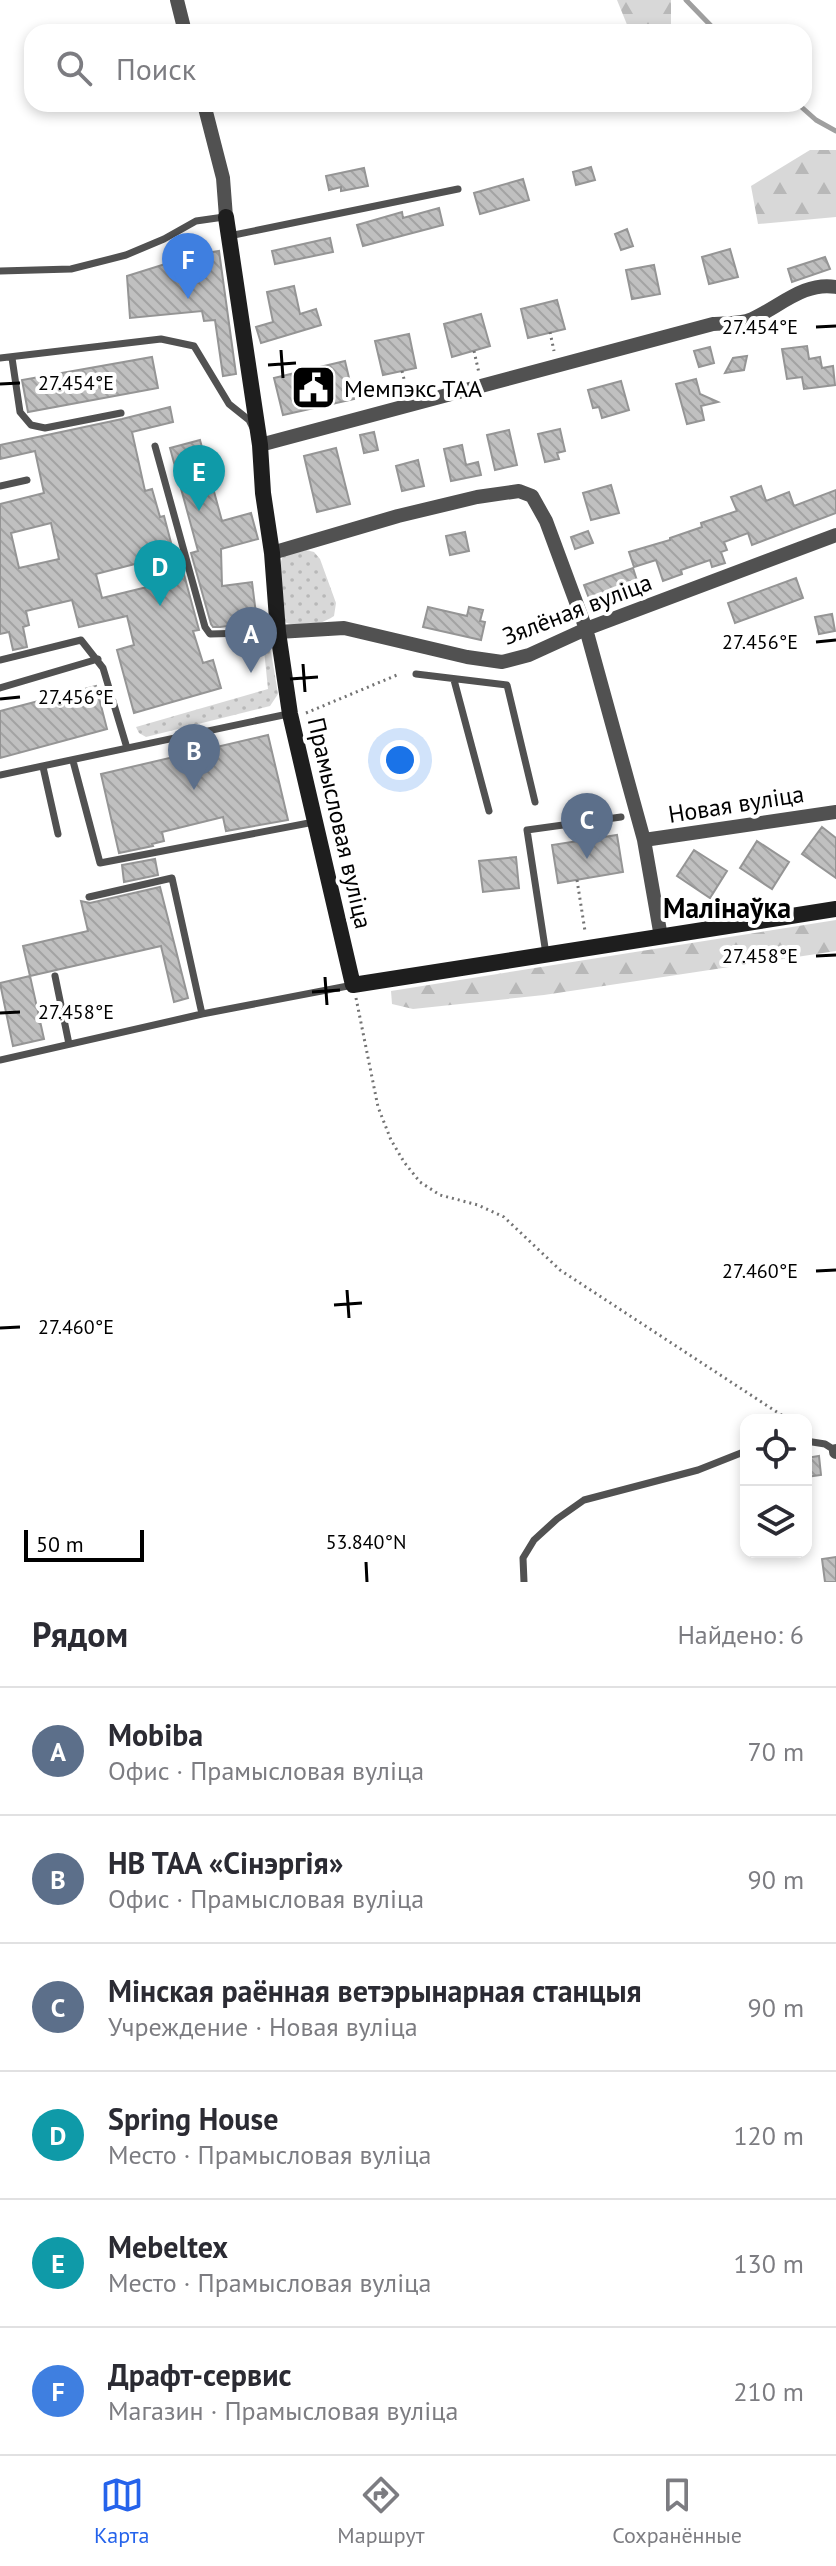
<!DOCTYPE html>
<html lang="ru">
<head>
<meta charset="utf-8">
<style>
  :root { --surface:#fff; --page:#f7f7f7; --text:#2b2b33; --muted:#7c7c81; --line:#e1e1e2; --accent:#2563eb }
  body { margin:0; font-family:"PT Sans",sans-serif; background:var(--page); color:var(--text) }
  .controls { position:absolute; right:24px; bottom:24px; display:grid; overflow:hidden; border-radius:16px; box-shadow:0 4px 12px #0003 }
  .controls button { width:72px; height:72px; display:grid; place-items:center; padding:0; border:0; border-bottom:2px solid var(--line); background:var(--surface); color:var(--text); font:40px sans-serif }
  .scale { position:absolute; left:24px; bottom:20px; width:120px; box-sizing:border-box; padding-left:8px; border:4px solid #000; border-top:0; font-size:22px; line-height:28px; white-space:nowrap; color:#000; -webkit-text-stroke:6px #fff; paint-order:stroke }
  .you { position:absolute; left:400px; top:760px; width:28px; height:28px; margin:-20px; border:6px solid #fff; border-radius:50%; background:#1a73e8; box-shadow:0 0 0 12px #1a73e833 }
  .badge { display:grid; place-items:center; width:52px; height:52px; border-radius:50%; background:var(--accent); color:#fff; font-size:26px; font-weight:700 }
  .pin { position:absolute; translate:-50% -66px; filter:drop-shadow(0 2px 4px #0008) }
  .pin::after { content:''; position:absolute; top:42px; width:28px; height:24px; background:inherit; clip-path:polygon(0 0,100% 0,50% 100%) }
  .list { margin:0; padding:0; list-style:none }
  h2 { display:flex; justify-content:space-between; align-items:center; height:104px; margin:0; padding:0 32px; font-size:34px }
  h2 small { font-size:26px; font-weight:400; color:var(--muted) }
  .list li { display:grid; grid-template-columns:52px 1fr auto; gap:24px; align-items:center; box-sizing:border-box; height:128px; padding:0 32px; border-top:2px solid var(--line) }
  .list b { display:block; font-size:30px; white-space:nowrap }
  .list p { margin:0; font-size:26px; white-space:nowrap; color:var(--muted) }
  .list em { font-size:26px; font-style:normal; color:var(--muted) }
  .icon { flex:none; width:44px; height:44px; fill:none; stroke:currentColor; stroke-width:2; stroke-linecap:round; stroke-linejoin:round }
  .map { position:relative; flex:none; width:836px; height:1582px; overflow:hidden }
  .search { position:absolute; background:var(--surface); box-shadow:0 4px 12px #0003; left:24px; right:24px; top:24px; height:88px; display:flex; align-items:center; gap:20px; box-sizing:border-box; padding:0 28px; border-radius:24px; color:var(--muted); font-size:30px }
  .sheet { height:872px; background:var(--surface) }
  nav { display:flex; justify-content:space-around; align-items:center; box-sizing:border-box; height:112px; border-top:2px solid var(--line); background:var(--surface); font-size:22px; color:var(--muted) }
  nav a { display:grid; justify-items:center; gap:4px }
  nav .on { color:var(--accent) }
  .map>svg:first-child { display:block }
</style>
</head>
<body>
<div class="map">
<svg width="836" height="1582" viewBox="0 0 836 1582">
  <defs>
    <pattern id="grass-dots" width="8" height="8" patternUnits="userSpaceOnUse" patternTransform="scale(2)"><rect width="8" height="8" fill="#d8d8d8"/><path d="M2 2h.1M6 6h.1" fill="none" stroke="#b8b8b8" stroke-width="1.8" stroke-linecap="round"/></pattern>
    <pattern id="forest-firs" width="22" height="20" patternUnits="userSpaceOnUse" patternTransform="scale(2)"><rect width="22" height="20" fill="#d8d8d8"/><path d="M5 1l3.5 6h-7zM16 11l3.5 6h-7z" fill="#b8b8b8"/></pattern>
    <pattern id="building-back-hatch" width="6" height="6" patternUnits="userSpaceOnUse" patternTransform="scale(2)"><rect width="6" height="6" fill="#c0c0c0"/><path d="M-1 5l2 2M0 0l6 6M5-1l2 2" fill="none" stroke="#a3a3a3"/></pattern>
  </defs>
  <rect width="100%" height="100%" fill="#fff"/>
  <!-- grass -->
  <path fill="url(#grass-dots)" d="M306 550 314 552 320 559 336 603 334 616C319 626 300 628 284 622L280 565 283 555Z
    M263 640H269L278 694 270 706 146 737 139 733 136 727 268 689Z"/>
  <!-- forest -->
  <path fill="url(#forest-firs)" d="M617 0H671V32H630Z
    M810 150H836V217L758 224 751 186Z
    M836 920V951L544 995 413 1009 392 1004 391 991Z"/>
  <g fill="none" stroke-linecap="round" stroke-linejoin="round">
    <!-- stream -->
    <path stroke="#9f9f9f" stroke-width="5" d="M686 0 717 32
      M798 104 816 120 836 131"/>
  </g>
  <!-- building -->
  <path fill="url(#building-back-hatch)" stroke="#959595" stroke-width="2" fill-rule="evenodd" d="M591 167 595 180 576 185 573 172Z
    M364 168 368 186 341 191V187L329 190 326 176Z
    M523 179 529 200 480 214 474 193Z
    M439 208 443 225 363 246 357 225 402 212 403 218Z
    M627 229 633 246 621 250 615 234Z
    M330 238 333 252 275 264 272 251Z
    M730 249 738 277 709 284 702 257Z
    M219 251 236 374 223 376 215 320 204 321 202 311 130 318 127 276 194 255Z
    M825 257 830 269 792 282 788 269Z
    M654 265 660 294 632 299 626 270Z
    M294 286 300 314 316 309 321 325 261 343 256 327 273 322 267 292Z
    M557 300 565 329 528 338 521 309Z
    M481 314 490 346 452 357 444 324Z
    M409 334 416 368 383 375 375 341Z
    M807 346 809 359 820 357 822 368 833 366 835 385 804 389 802 377 787 379 782 349Z
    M710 347 714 363 699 367 694 351Z
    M747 356 744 370 725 373 733 358Z
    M152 357 158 388 28 412 22 380Z
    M345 361 354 399 283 415 274 378Z
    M696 379 700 394 718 402 701 406 704 420 687 424 676 384Z
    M621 381 629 410 602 418 599 407 593 408 588 390Z
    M170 407 173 422 132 432 145 491 152 489 160 517 164 516 174 554 96 574 102 598 180 579 175 556H179L199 630 193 631 203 663 213 660 221 688 134 713 117 650 134 645 127 616 79 627 72 600 26 611 29 625 23 627 27 647 13 650 9 632 0 634V504L44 493 35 451 0 459V445L122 419ZM51 523 59 559 19 568 11 533Z
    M560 429 565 451 557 453 559 459 545 462 538 434Z
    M509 430 517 465 495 470 487 435Z
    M374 432 378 450 364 453 360 435Z
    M200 440 222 521 251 513 258 539 221 549 222 586 252 582 257 622 220 627H213L211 624 191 553 198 551 170 448Z
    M462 445 466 465 478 462 481 475 451 481 444 449Z
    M336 448 350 504 317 512 304 456Z
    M418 460 424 486 402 491 396 466Z
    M611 485 619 513 591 520 583 493Z
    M761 486 766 501 789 492 794 506 836 490V513L752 545 748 533 724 542 727 550 721 552 725 563 712 567 710 560 681 570 682 574 663 581 656 560 634 567 629 552 670 540V538L702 527 701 523 737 511 731 497Z
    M588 531 593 543 575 549 571 537Z
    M465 532 469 551 450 555 446 536Z
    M633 568 638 584 590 601 584 585Z
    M796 578 803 598 735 623 728 603Z
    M428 607 467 616 469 607 483 610 480 621 485 622 481 640 423 627Z
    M832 614 835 631 819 634 815 617Z
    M96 686 107 729 0 758V711Z
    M268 735 288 820 226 831 223 817 162 832 164 841 152 844 153 846 119 853 101 774Z
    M822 827 836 838V878L802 854Z
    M617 835 623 872 558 883 552 845Z
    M757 841 789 862 772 889 740 868Z
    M694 850 727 871 710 898 677 876Z
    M516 857 519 888 483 892 479 861Z
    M155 859 158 875 124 882 122 865Z
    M160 887 188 998 174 1002 161 946 30 976 23 946 88 931 81 901 90 903Z
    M30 976 44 1039 13 1046 0 983Z
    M819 1456 821 1475 806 1477V1458Z
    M836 1557V1582H825L822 1559Z"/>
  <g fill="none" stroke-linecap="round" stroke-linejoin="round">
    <!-- path -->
    <path stroke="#737373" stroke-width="3" stroke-dasharray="2 4" stroke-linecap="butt" d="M550 332 554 351
      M474 351 479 373
      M402 371 407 391
      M306 713 397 675
      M577 880 585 931
      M356 998 378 1107 391 1140 404 1162 420 1182 440 1195 478 1205 504 1217 560 1270 789 1420"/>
    <!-- lane -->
    <path stroke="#515151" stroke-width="7" d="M229 236 458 189
      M0 271 71 269 126 255 164 239 196 221 224 217
      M0 358 161 339 194 346 229 404 249 420 253 428
      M12 358 20 412 31 425 45 428 121 413
      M155 446 205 627 210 634 278 632
      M0 486 27 480
      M0 660 81 640 103 668 127 748
      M416 674 507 685 535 802
      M454 680 489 811
      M0 688 98 659
      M73 761 100 863 314 822
      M43 767 58 834
      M0 775 288 714
      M89 897 172 878 202 1014
      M546 954 527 830 621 817
      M55 976 69 1044
      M0 1060 202 1014 353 985
      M806 1441 825 1444 836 1451
      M524 1582 523 1558 534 1540 557 1519 584 1500 698 1470 746 1451"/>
    <!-- street -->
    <path stroke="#515151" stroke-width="14" d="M177 0 185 32
      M204 104 223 178 226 217
      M260 445 713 324C725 323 741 324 752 319 779 307 805 281 836 287
      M272 553 398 516 477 497 519 491 532 496 546 521 586 629 644 840 661 937
      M278 632 344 628 467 657 502 662 529 655 586 629 836 535
      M644 840 836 812
      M836 1451V1452"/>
    <!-- secondary -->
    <path stroke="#1e1e1e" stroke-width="16" d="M226 217 260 445 263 493 272 553 278 632 290 714 353 985 836 909"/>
  </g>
  <!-- ticks -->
  <path fill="none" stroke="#000" stroke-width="3" d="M816 327 836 326M281 350 283 378M268 365 296 363M0 384 20 383M816 642 836 640M303 664 305 692M290 679 318 677M0 699 20 697M816 956 836 955M325 977 327 1005M312 992 340 990M0 1013 20 1012M816 1271 836 1270M347 1290 349 1318M334 1305 362 1303M0 1328 20 1327M366 1562 367 1582"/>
  <!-- icons -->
  <defs>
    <symbol id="civic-square" viewBox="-11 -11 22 22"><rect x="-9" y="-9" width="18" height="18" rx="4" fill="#000" stroke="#fff"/><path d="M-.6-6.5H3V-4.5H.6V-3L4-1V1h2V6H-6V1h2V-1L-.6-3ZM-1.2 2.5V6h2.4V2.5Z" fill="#fff"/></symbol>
  </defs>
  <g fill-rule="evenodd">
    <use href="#civic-square" x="288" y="362" width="51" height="51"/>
  </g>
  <g text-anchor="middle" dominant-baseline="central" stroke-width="8" stroke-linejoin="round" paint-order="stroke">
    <!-- poi labels -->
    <g font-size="24" fill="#000" stroke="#fff" text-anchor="start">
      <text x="344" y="388">Мемпэкс ТАА</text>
    </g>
    <!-- street labels -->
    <g font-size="24" fill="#000" stroke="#fff">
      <text transform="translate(577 609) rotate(-21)">Зялёная вуліца</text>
      <text transform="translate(736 804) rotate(-9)">Новая вуліца</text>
      <text transform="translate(340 823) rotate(77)">Прамысловая вуліца</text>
    </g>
    <!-- quarter labels -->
    <g font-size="28" font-weight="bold" fill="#000" stroke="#fff">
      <text x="727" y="907">Малінаўка</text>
    </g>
  </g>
  <g font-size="20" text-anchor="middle" fill="#000" stroke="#fff" stroke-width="8" stroke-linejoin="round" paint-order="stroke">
    <text x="760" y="334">27.454°E</text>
    <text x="76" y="390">27.454°E</text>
    <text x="760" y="649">27.456°E</text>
    <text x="76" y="704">27.456°E</text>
    <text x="760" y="963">27.458°E</text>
    <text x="76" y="1019">27.458°E</text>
    <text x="760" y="1278">27.460°E</text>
    <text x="76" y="1334">27.460°E</text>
    <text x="366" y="1549">53.840°N</text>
  </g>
</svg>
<div class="controls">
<button><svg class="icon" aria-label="locate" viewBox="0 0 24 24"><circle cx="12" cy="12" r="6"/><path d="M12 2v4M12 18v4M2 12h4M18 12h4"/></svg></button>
<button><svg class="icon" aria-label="layers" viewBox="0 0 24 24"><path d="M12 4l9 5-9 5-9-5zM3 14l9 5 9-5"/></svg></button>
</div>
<div class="scale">50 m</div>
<div class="you"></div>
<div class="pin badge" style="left:251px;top:673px;background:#5c6f8a">A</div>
<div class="pin badge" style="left:194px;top:790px;background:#5c6f8a">B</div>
<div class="pin badge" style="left:587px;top:859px;background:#5c6f8a">C</div>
<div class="pin badge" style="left:160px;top:606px;background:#0f9aa8">D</div>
<div class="pin badge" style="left:199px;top:511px;background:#0f9aa8">E</div>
<div class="pin badge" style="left:188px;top:299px;background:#3f7fe0">F</div>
<div class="search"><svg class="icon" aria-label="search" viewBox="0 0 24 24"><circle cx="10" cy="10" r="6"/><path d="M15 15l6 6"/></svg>Поиск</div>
</div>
<section class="sheet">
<h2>Рядом<small>Найдено: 6</small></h2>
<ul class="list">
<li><span class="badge" style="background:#5c6f8a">A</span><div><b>Mobiba</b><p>Офис · Прамысловая вуліца</p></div><em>70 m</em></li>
<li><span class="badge" style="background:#5c6f8a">B</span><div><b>НВ ТАА «Сінэргія»</b><p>Офис · Прамысловая вуліца</p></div><em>90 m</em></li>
<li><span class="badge" style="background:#5c6f8a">C</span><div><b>Мінская раённая ветэрынарная станцыя</b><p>Учреждение · Новая вуліца</p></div><em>90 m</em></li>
<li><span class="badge" style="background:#0f9aa8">D</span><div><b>Spring House</b><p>Место · Прамысловая вуліца</p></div><em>120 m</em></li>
<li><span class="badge" style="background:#0f9aa8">E</span><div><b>Mebeltex</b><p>Место · Прамысловая вуліца</p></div><em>130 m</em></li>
<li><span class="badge" style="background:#3f7fe0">F</span><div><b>Драфт-сервис</b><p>Магазин · Прамысловая вуліца</p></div><em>210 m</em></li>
</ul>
</section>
<nav>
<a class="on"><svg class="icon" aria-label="map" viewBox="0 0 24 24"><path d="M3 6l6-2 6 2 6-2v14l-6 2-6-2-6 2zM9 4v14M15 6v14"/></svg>Карта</a>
<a><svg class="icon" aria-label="directions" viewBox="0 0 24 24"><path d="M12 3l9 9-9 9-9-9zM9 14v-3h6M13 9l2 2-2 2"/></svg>Маршрут</a>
<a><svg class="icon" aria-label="saved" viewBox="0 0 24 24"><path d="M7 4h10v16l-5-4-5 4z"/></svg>Сохранённые</a>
</nav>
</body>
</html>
